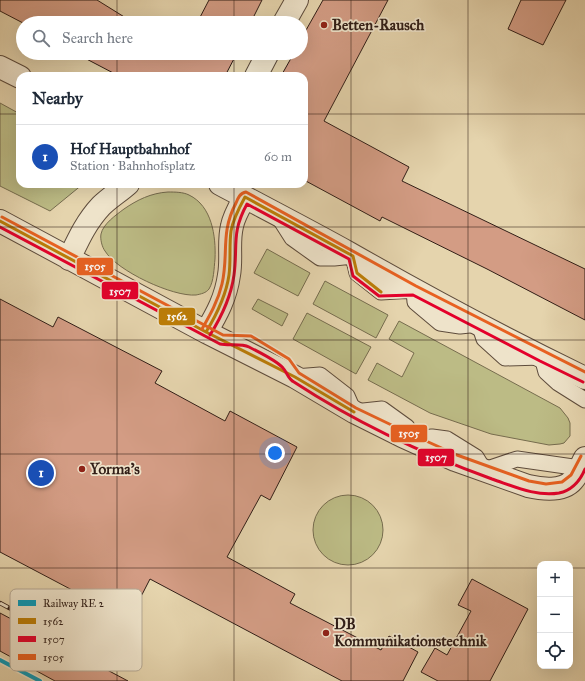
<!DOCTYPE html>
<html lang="en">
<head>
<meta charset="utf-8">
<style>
  :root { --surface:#fff; --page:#f2f2f3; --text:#1f2937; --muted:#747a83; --line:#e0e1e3; --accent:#1a73e8 }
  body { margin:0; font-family:"IM FELL Great Primer",serif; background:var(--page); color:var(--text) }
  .controls { position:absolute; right:12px; bottom:12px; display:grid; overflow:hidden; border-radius:8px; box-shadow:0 4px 16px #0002 }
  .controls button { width:36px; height:36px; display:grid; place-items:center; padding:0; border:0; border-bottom:1px solid var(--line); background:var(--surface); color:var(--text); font:20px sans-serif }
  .you { position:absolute; left:275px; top:453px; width:14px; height:14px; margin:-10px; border:3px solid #fff; border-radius:50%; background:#1a73e8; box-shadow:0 0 0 6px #1a73e833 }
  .badge { display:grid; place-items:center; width:26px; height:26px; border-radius:50%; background:var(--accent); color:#fff; font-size:13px; font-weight:700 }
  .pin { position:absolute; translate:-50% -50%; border:2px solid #fff; box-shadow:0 1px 4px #0006 }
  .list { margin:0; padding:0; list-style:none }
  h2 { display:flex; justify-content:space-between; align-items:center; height:52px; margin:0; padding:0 16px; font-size:17px }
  h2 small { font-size:13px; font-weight:400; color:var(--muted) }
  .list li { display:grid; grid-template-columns:26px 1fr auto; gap:12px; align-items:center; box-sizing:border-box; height:64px; padding:0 16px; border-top:1px solid var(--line) }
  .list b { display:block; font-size:15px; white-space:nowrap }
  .list p { margin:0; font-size:13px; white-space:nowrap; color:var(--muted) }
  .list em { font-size:13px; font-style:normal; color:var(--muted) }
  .icon { flex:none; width:22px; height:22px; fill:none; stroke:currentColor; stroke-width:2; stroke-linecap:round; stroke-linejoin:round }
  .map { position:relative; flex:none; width:585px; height:681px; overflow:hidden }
  .search { position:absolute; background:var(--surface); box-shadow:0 4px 16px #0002; left:16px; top:16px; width:292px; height:44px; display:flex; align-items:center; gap:10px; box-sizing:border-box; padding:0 14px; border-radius:22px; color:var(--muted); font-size:15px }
  .panel { position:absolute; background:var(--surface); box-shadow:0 4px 16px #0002; left:16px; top:72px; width:292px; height:116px; border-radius:12px }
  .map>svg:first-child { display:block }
</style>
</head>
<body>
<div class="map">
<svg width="585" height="681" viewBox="0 0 585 681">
  <rect width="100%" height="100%" fill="#e5d4ad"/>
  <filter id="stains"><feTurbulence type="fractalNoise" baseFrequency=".005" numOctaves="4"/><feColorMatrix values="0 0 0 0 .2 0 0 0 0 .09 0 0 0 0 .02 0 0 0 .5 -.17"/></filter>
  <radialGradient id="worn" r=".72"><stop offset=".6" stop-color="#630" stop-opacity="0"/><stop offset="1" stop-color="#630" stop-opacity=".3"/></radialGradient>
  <!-- green -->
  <path fill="#bcbb85" stroke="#766c4e" d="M0 103 20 114V184H83L50 211 0 186Z
    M168 192C175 192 183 192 189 195 212 206 216 236 215 259 214 268 214 281 209 289 206 293 201 294 196 295 173 297 117 271 105 251 102 247 100 239 101 234 103 224 116 215 124 209 137 200 151 193 168 192Z
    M267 249 310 273 298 296 254 273Z
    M325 281 388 315 376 338 313 304Z
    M258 299 288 314 282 326 252 309Z
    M307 313 371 347 356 374 293 339Z
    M399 321 560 408 568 418 570 423V436L564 443 560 444 549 445 491 434 430 413 368 380 377 363 402 377 414 353 389 339Z
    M313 530a35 35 0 1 1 70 0a35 35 0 1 1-70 0Z"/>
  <!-- building -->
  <path fill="#d39c84" stroke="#311e17" d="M0 0H97L134 23H23L0 11Z
    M209 0H262L251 22 253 23H197Z
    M323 0H388L324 121 409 167 402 181 585 269V320L487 269 382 217 380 221 304 180V76H281L294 53H301V39Z
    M521 0H566L543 45 508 29Z
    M75 53H237L225 76H119Z
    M0 299 53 327 58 317 162 371 155 383 225 421 230 411 297 447 270 500 261 495 227 557 295 594 290 603 381 650 389 636 418 652 403 681H342L150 579 129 620 0 552Z
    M472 579 528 609 490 681H438L421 672 435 648 447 655 471 611 458 605Z
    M0 613 128 681H55L0 651Z"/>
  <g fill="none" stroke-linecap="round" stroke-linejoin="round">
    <defs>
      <path id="lane" d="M278 216 292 238 320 258H334L353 256 357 273 381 292 414 290 415 302 440 323 460 326 479 324 484 339 505 358 542 357 546 372 558 383 585 400
        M294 376 295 377 320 375 347 396 354 412 382 409 407 427 412 440 432 437 447 439 476 457 484 470 517 459 580 468"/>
      <path id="street" d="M284 23 297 0
        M0 67 20 77
        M256 76 268 53
        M220 184C263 207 306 229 349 253 426 297 504 339 585 378
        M0 221 206 332 295 377 354 412 402 436 455 460 528 486C541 489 563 492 573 480 578 475 581 465 585 458
        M69 259C78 240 86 222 101 206 109 198 119 192 128 184
        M206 332C217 314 226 297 229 275 232 259 228 242 232 226 234 216 240 206 245 197"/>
    </defs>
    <!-- lane casing -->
    <use href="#lane" stroke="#5e4c3c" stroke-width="17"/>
    <!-- street casing -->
    <use href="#street" stroke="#5e4c3c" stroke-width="24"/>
    <!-- lane -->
    <use href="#lane" stroke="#eee3ca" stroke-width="15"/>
    <!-- street -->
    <use href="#street" stroke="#eee3ca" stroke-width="22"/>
    <defs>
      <path id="rail" d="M0 603 24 616"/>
    </defs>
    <!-- rail casing -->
    <use href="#rail" stroke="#311e17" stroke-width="4.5"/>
    <!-- rail -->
    <use href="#rail" stroke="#eee3ca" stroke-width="3" stroke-dasharray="9" stroke-linecap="butt"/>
    <defs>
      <path id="bus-1" d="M0 221 206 332 295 377 354 412
        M206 332C217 314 226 296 229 275 231 260 229 246 231 231 233 219 239 208 245 197L353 256 357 273 381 292"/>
      <path id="bus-2" d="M0 227 220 344C229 346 241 343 249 347 257 351 278 362 283 368 287 372 288 379 294 382 355 422 423 454 492 479 513 486 536 497 559 493 573 490 580 481 585 469
        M210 335C222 316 231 297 234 275 238 246 231 233 247 204L349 259 353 276 379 296 413 295 540 361 583 382"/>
      <path id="bus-3" d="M2 217 223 335 251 336 289 359 299 373 356 408 404 431 457 455 529 481 546 484 562 482 571 475 581 456
        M202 329C210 315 218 301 222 284 229 254 220 233 236 203 238 198 240 193 246 192L416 286 585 372"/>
    </defs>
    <!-- bus-1 casing -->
    <use href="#bus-1" stroke="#eee3ca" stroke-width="6"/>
    <!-- bus-2 casing -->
    <use href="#bus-2" stroke="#eee3ca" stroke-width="6"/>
    <!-- bus-3 casing -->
    <use href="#bus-3" stroke="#eee3ca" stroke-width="6"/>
    <!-- bus-1 -->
    <use href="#bus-1" stroke="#bc7d07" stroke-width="3"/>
    <!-- bus-2 -->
    <use href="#bus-2" stroke="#e4002b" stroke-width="3"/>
    <!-- bus-3 -->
    <use href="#bus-3" stroke="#e86121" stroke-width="3"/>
    <defs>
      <path id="rail-1" d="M0 660 40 681"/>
    </defs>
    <!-- rail-1 casing -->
    <use href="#rail-1" stroke="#eee3ca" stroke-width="7"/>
    <!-- rail-1 -->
    <use href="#rail-1" stroke="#059bbc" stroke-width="4"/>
  </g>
  <!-- grid -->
  <path fill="none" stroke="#311e17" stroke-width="1" stroke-opacity="0.55" d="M117 0V23M234 0V23M351 0V681M468 0V681M117 53V76M234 53V76M0 114H20M304 114H585M117 184V681M234 184V681M0 227H585M0 340H585M0 454H585M0 568H540M570 568H585"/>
  <!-- markers -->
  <g fill="#8f2418" stroke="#eee3ca" stroke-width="1.5">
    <circle cx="324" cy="25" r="4"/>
    <circle cx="82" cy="469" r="4"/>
    <circle cx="326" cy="633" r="4"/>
  </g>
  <g text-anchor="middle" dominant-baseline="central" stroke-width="3.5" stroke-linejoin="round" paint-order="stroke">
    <!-- poi labels -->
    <g font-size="15" font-weight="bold" fill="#311e17" stroke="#eee3ca" text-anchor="start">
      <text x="332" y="25">Betten-Rausch</text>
      <text x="90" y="469">Yorma's</text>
      <text x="334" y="624">DB<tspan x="334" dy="17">Kommunikationstechnik</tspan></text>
    </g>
  </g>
  <!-- legend -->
  <rect x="10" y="589" width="132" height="82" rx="6" fill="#eee3ca" stroke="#b5a894" stroke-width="1"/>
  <rect x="18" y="600" width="18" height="6" fill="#059bbc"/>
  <rect x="18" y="618" width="18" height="6" fill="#bc7d07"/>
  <rect x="18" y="636" width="18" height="6" fill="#e4002b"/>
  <rect x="18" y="654" width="18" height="6" fill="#e86121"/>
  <g font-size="11" fill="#311e17">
    <text x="43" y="607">Railway RE 2</text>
    <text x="43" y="625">1562</text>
    <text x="43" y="643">1507</text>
    <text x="43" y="661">1505</text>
  </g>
  <g stroke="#eee3ca" stroke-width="1.5">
    <rect x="76" y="257" width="38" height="19" rx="4" fill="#e86121"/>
    <rect x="101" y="281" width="38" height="19" rx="4" fill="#e4002b"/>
    <rect x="158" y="307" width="38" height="19" rx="4" fill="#bc7d07"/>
    <rect x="390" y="424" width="38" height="19" rx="4" fill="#e86121"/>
    <rect x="417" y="448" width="38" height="19" rx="4" fill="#e4002b"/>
  </g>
  <g font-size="11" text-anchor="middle" font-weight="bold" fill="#fff">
    <text x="95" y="270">1505</text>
    <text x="120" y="295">1507</text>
    <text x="177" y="320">1562</text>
    <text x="409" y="437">1505</text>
    <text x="436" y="461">1507</text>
  </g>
  <rect width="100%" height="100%" filter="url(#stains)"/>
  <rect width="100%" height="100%" fill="url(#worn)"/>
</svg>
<div class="controls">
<button>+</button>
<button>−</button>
<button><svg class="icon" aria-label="locate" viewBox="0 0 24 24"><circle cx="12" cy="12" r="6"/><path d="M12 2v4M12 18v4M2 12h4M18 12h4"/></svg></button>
</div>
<div class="you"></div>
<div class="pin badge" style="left:41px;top:473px;background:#1a4fb4">1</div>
<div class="search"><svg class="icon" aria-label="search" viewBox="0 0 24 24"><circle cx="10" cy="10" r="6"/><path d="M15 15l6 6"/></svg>Search here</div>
<section class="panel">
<h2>Nearby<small></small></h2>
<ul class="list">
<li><span class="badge" style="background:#1a4fb4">1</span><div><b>Hof Hauptbahnhof</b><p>Station · Bahnhofsplatz</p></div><em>60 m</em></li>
</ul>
</section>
</div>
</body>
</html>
